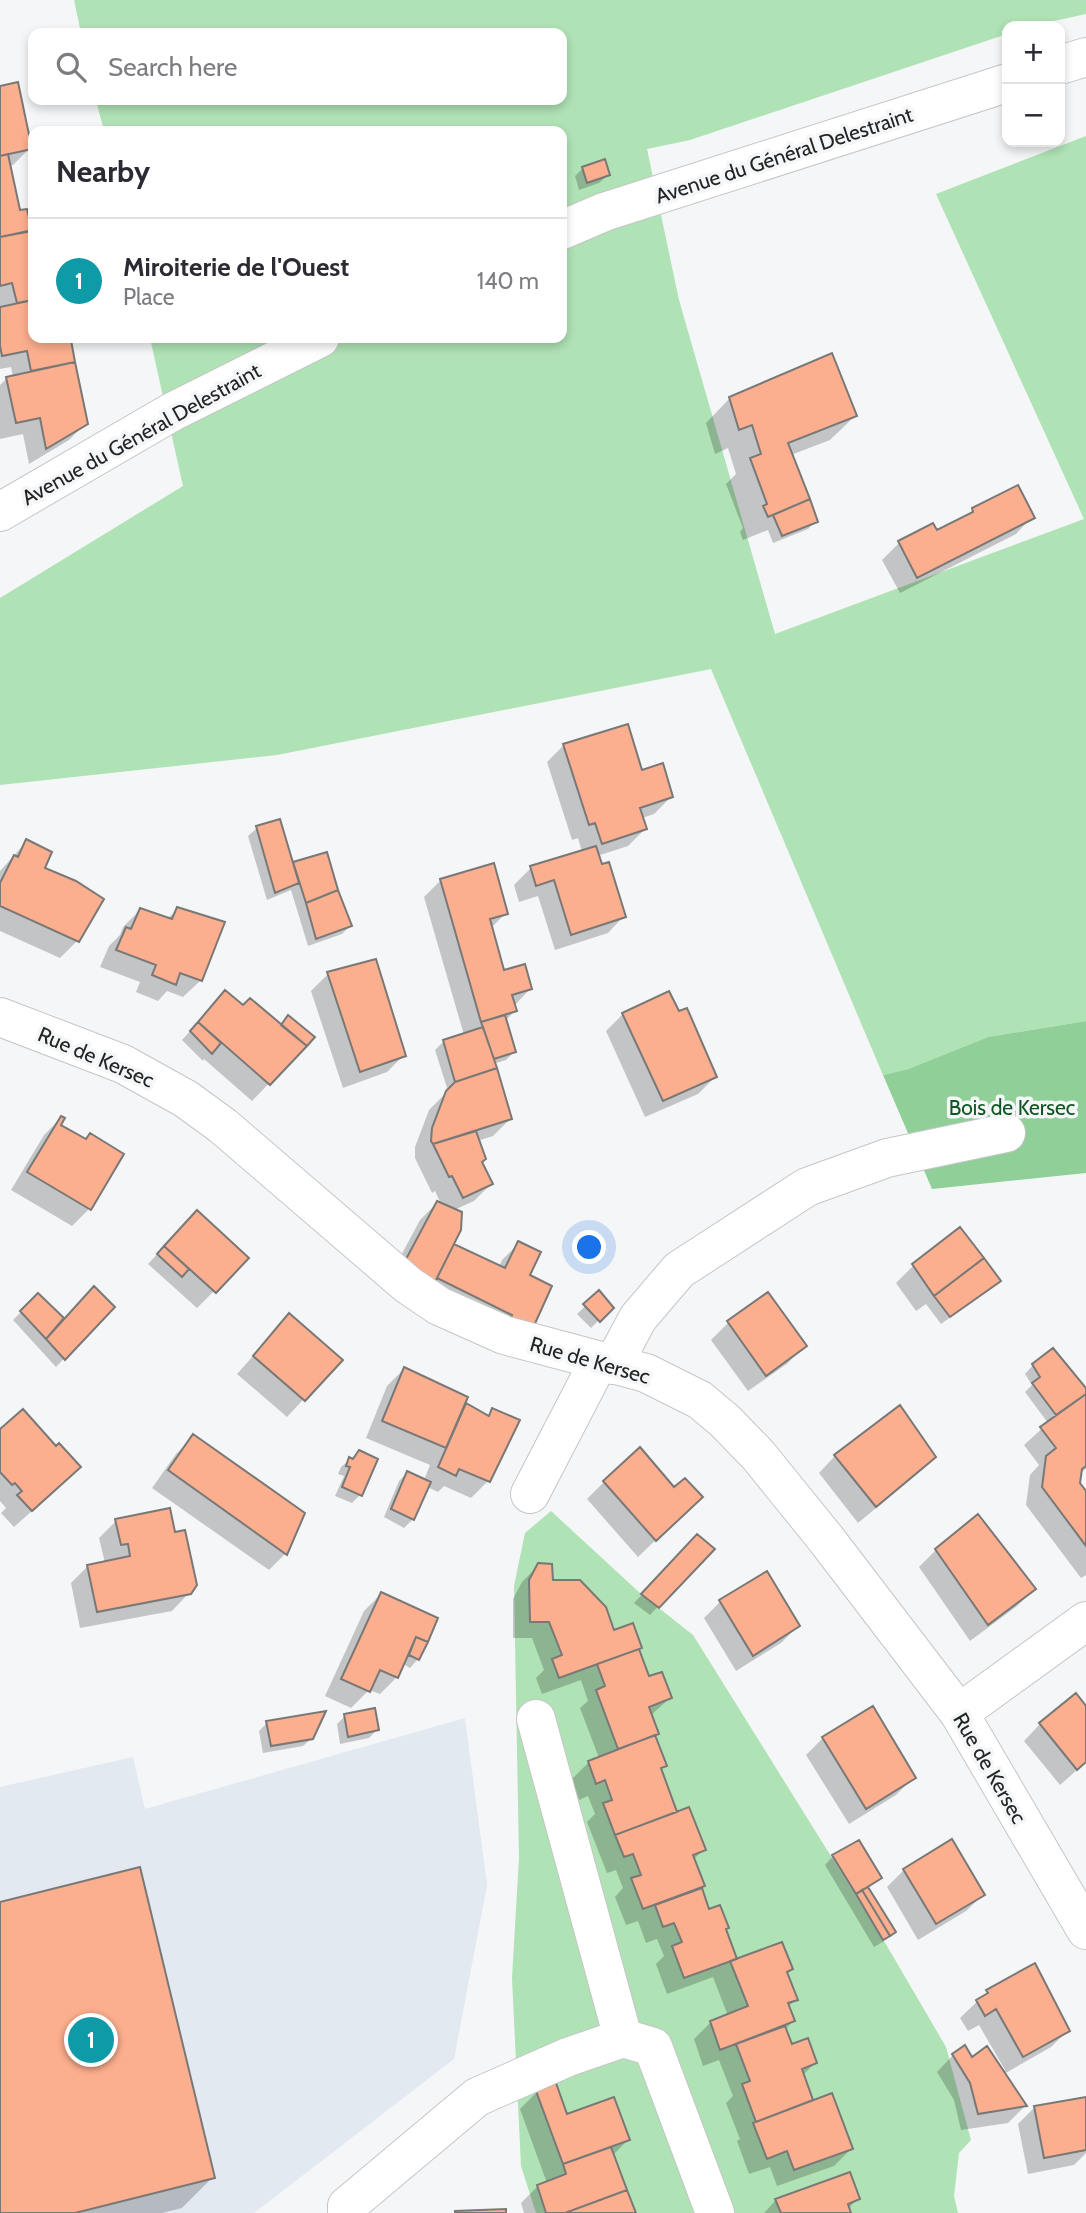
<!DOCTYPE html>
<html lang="en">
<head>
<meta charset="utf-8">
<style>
  :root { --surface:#fff; --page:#f2f2f3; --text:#2b2b33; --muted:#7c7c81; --line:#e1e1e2; --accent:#d93025 }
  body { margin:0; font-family:Cabin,sans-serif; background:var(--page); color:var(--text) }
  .controls { position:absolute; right:21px; top:21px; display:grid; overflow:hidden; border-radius:14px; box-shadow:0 4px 10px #0003 }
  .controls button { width:63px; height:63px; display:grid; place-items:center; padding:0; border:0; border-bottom:2px solid var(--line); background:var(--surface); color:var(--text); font:35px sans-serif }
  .you { position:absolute; left:590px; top:1248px; width:24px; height:24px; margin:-18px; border:5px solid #fff; border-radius:50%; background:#1a73e8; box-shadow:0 0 0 10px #1a73e833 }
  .badge { display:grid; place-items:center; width:46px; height:46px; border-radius:50%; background:var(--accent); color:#fff; font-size:23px; font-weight:700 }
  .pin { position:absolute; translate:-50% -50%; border:4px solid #fff; box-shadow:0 2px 7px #0006 }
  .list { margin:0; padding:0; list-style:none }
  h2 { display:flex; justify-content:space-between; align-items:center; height:91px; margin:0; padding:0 28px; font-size:30px }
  h2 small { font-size:23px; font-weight:400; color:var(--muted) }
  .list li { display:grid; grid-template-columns:46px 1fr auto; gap:21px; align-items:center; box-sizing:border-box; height:126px; padding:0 28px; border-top:2px solid var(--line) }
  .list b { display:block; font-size:26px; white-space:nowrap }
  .list p { margin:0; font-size:23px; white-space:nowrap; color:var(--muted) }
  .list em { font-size:23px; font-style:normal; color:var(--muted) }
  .icon { flex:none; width:38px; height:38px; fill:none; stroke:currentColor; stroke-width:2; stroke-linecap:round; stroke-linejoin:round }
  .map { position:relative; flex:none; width:1086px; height:2213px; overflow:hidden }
  .search { position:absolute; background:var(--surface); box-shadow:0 4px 10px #0003; left:28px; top:28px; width:539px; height:77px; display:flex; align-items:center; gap:18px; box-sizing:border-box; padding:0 24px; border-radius:14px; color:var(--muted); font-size:26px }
  .panel { position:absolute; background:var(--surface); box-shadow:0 4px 10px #0003; left:28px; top:126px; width:539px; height:217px; border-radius:14px }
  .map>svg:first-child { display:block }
</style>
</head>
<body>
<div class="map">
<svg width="1086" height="2213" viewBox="0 0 1086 2213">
  <rect width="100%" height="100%" fill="#f4f6f7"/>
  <!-- built -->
  <path fill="#e2e9f0" d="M465 1718 487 1885 454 2059 254 2213H0V1787L133 1757 145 1809Z"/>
  <!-- green -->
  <path fill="#afe2b4" d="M74 0H1086V14L1031 26H1007V34L690 140 647 149 679 300 775 634 1084 519 936 194 1086 136V1021L988 1037 908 1069 883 1075 711 669 277 755 0 785V598L183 486 150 338H562V131H104L96 100H562V33H81Z
    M551 1511 641 1594 693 1635 887 1946 946 2047 971 2140 959 2153 954 2196 958 2213H536L521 2166 512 1978 519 1858 514 1586 525 1533Z"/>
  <!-- forest -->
  <path fill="#90d098" d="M1086 1021V1173L932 1189 883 1075 908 1069 988 1037Z"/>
  <!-- shadow -->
  <path fill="#0003" d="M0 88 30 148 13 165 9 166 18 212 31 233 33 232V338H59L61 344 70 342 86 423 69 440 29 464 23 434 0 439V385L7 378 13 377 11 367 0 369Z
    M583 168 608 175 599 183 579 190 575 176Z
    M730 398 855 416 830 440 791 455 816 521 808 529 773 543 768 530 743 540 740 532 743 528 726 484 736 474 728 448 715 454 706 423Z
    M973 510 1032 517 1016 534 900 593 882 560 899 543 933 526 937 533 965 518Z
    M564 745 671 797 654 814 642 818 645 829 628 846 597 856 624 916 608 933 555 950 538 896 519 902 514 885 531 868 582 852 578 838 572 840 547 762Z
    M257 828 292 864 326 855 350 926 342 934 308 946 291 890 267 900 248 836Z
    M27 841 43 868 77 941 60 958 0 931V871Z
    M441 880 506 913 490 929 503 972 530 989 514 1006 515 1011 505 1021 514 1052 506 1060 493 1064 510 1119 493 1136 477 1141 481 1162 491 1184 474 1201 454 1210 452 1245 499 1267 502 1260 519 1243 528 1276 532 1327 389 1278 420 1220 437 1203 441 1204 435 1191 432 1193 415 1158V1147L429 1110 448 1091 435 1050 444 1041 464 1035 424 897Z
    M178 909 223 924 200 981 183 997 167 991 158 1001 136 992 140 982 100 967 109 946 120 935 123 927 140 910 167 919Z
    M328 974 404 1055 387 1072 343 1088 311 991Z
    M225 992 243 1007 280 1025 288 1017 313 1037 252 1101 204 1059 203 1061 182 1040Z
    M623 1014 715 1077 698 1094 645 1117 606 1031Z
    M61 1118 58 1125 85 1141 121 1155 89 1209 72 1226 11 1190 44 1135Z
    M180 1230 247 1258 197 1308 148 1264Z
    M913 1266 999 1281 990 1289 941 1324 926 1304 916 1311 896 1283Z
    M599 1293 611 1308 591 1328 577 1314Z
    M38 1295 64 1321 112 1307 56 1367 13 1320Z
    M767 1295 804 1346 788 1363 748 1391 711 1340 728 1323Z
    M289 1316 340 1360 287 1417 237 1374Z
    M1033 1365 1086 1391V1469L1080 1473 1078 1484 1086 1494V1575L1081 1578 1026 1505 1030 1475 1039 1465 1024 1445 1048 1423 1025 1392 1032 1385 1025 1374Z
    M404 1369 486 1417 493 1410 488 1481 471 1498 444 1486 438 1492 427 1487 413 1519 404 1528 384 1517 399 1481 407 1473 424 1480 430 1465 366 1438 387 1386Z
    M0 1432 62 1484 14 1527 1 1513 6 1508 0 1501Z
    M193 1437 285 1554 269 1570 152 1488 176 1454Z
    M359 1452 360 1495 352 1503 335 1496 344 1476 338 1474 341 1467Z
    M835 1456 934 1457 917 1474 858 1523 819 1473Z
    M604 1482 683 1514 638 1557 587 1499Z
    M978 1517 1034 1589 1017 1606 970 1641 919 1567 936 1550Z
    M116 1521 189 1593 172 1611 80 1628 71 1583 88 1566 105 1563 99 1538Z
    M697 1536 712 1549 650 1615 634 1603Z
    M539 1565 551 1582 637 1650 648 1679 670 1698 650 1716 654 1736 665 1765 660 1771 676 1814 704 1849 693 1860 703 1885 700 1888 708 1911 724 1930 736 1961 791 1969 786 1974 796 1999 788 2007 793 2021 785 2030 791 2047 815 2063 802 2076 812 2103 851 2149 834 2166 777 2186 770 2167 749 2174 737 2141 740 2139 726 2103 733 2096 719 2060 703 2066 694 2039 711 2022 728 2016 713 1977 667 1994 656 1964 664 1956 657 1939 646 1943 638 1921 626 1925 615 1897 623 1888 616 1870 607 1873 587 1822 595 1814 588 1796 579 1800 572 1779 589 1762 599 1758 580 1708 588 1701 581 1680 542 1694 536 1678 544 1670 532 1638H513V1599L522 1582Z
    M381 1594 436 1619 418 1659 410 1668 403 1664 397 1677 380 1694 369 1690 351 1708 325 1696 364 1611Z
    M721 1601 798 1626 781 1643 736 1671 704 1618Z
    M1086 1708V1762L1060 1785 1024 1741 1040 1724Z
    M345 1716 377 1730 369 1738 340 1744 337 1724Z
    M267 1723 312 1738 303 1746 263 1753 259 1731Z
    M823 1738 913 1778 896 1795 849 1824 806 1755Z
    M858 1842 880 1878 867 1889 894 1932 886 1940 874 1947 825 1865 833 1856Z
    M951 1842 983 1895 966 1911 918 1940 887 1887 904 1870Z
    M0 1903 213 2177 182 2208 162 2213H0Z
    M987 1992 1068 2030 1051 2047 1004 2074 1025 2106 1008 2123 961 2130 954 2100 937 2072 953 2055 971 2059 1002 2072 1005 2070 979 2025 968 2031 960 2018Z
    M537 2092 566 2116 628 2140 612 2156 634 2213H524L521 2203 538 2186 547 2183 520 2109Z
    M1086 2099V2153L1074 2165 1028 2174 1018 2124 1035 2107Z
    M858 2198 848 2209 849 2213H764L776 2200Z"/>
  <!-- building -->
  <path fill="#fcaf8e" stroke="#797877" stroke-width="2" d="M18 82 32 149 0 156V86Z
    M8 154 20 210 27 209 32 231 0 237V156Z
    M605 159 610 175 587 183 582 167Z
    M33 230V300L17 303 12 283 0 286V237Z
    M33 300V338H61L62 342 71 340 75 362 31 371 27 351 2 356 0 346V307Z
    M832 353 857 416 788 443 810 499 768 517 763 506 767 504 750 458 761 454 752 425 739 430 729 397Z
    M75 362 88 424 46 449 40 418 16 423 6 377Z
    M1018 485 1035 518 917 578 898 541 933 523 937 530 973 512 972 508Z
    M810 499 818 522 782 536 773 515Z
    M628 724 642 770 663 763 673 797 640 808 647 829 602 844 595 823 589 825 563 744Z
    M280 819 299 883 275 893 256 826Z
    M26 839 52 852 45 868 76 881 104 899 79 942 0 906V883L14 855 18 857Z
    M596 846 602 864 609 862 626 917 571 935 554 880 536 886 530 866Z
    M327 852 338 890 306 903 293 862Z
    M494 863 508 914 490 919 504 970 525 964 532 989 512 995 517 1011 481 1022 440 879Z
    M338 890 352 926 316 939 306 903Z
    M177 907 225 922 202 981 180 973 176 985 152 975 156 965 116 950 126 927 131 929 140 908 172 919Z
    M376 959 406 1056 360 1072 327 972Z
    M225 990 243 1005 250 998 307 1046 270 1085 198 1022Z
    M669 991 679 1011 687 1008 717 1077 663 1101 622 1013Z
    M288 1015 315 1037 307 1046 281 1025Z
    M505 1015 516 1052 494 1059 481 1022Z
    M198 1022 221 1043 212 1054 190 1031Z
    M483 1027 497 1068 455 1082 443 1040Z
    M497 1068 512 1119 433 1144 431 1141 432 1128 446 1091 455 1082Z
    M61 1116 65 1118 61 1125 86 1139 90 1133 124 1154 91 1210 27 1172Z
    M476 1131 486 1159 482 1162 493 1184 463 1198 452 1176 449 1177 433 1144Z
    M437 1201 462 1212 461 1230 433 1286 405 1261Z
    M197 1210 249 1258 216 1293 164 1246Z
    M960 1227 984 1258 934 1296 912 1264Z
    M518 1241 541 1252 530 1275 552 1286 533 1328 510 1321 512 1315 437 1278 454 1244 505 1268Z
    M164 1246 189 1269 182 1277 157 1254Z
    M984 1258 1001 1281 950 1317 934 1296Z
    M94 1286 115 1307 65 1360 46 1339Z
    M599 1290 614 1308 600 1322 583 1304Z
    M768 1292 807 1346 766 1376 727 1321Z
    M38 1293 64 1318 46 1339 20 1311Z
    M289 1313 343 1360 305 1401 253 1356Z
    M1053 1348 1086 1388V1394L1056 1415 1032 1383 1040 1377 1032 1364Z
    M404 1367 468 1397 446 1448 382 1421Z
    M1086 1394V1466L1082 1469 1080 1483 1086 1491V1546L1042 1487 1046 1456 1056 1448 1040 1427Z
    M466 1403 489 1416 492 1408 520 1420 490 1482 459 1469 456 1476 438 1467Z
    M900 1405 936 1457 876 1507 834 1455Z
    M23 1409 56 1446 59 1443 81 1467 32 1511 17 1495 22 1491 15 1483 12 1485 0 1472V1429Z
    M193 1434 305 1513 287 1555 168 1470Z
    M640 1447 674 1487 685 1478 703 1497 656 1541 603 1481Z
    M359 1450 378 1459 362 1496 342 1487 350 1467 346 1466 349 1457 353 1459Z
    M407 1471 431 1482 414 1520 391 1509Z
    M170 1508 175 1532 185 1530 197 1585 191 1594 97 1612 87 1565 130 1556 128 1544 121 1545 115 1519Z
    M978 1514 1036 1589 988 1625 935 1549Z
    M697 1534 715 1549 659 1608 641 1594Z
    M538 1563 552 1564 553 1580H580L606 1607 614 1630 633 1623 642 1648 559 1678 552 1659 562 1655 549 1622H530L529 1580Z
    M767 1571 800 1626 753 1656 719 1600Z
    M381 1592 438 1618 428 1642 416 1637 398 1678 380 1670 370 1692 341 1679Z
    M416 1637 428 1642 419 1660 409 1655Z
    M639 1649 649 1676 662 1672 672 1698 649 1707 659 1734 618 1749 596 1690 605 1686 597 1664Z
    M1076 1693 1086 1706V1762L1077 1770 1039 1723Z
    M873 1706 916 1778 866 1809 822 1737Z
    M375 1708 379 1730 348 1737 344 1714Z
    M326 1711 313 1739 271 1746 266 1721Z
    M655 1735 667 1766 661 1768 677 1812 615 1835 603 1803 612 1800 605 1780 596 1784 588 1761Z
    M689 1807 706 1850 693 1855 705 1886 643 1909 631 1878 641 1875 633 1854 624 1857 615 1835Z
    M952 1839 985 1895 936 1924 903 1869Z
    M859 1840 882 1878 856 1894 832 1855Z
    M140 1867 215 2178 75 2213H0V1902Z
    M868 1887 896 1932 890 1936 862 1890Z
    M702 1888 709 1909 720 1905 729 1928 726 1929 737 1959 684 1978 672 1946 682 1942 674 1923 663 1927 655 1905Z
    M862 1890 890 1936 883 1940 856 1894Z
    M782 1942 793 1969 787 1972 798 2000 788 2003 795 2021 720 2050 710 2021 748 2006 730 1961Z
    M1035 1963 1070 2031 1023 2057 996 2009 985 2016 976 2000 988 1993 986 1990Z
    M785 2026 792 2044 808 2038 817 2063 802 2069 813 2100 756 2122 742 2084 750 2081 736 2044Z
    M965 2045 972 2057 987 2046 1027 2106 978 2114 970 2083 952 2054Z
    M556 2083 567 2114 614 2097 630 2140 563 2164 536 2091Z
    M832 2093 853 2149 794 2170 787 2151 767 2159 753 2123Z
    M1086 2097V2150L1044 2158 1034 2106Z
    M611 2147 627 2190 565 2213H546L537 2185 566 2174 563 2164Z
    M850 2172 860 2199 848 2204 851 2213H781L775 2199Z
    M627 2190 636 2213H565Z
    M506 2209V2213H455V2211Z"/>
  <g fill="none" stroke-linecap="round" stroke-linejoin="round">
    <defs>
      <path id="minor" d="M1060 65 1086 57
        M562 230 604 212 1007 83
        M0 512 172 412 320 338
        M0 1017 123 1064 186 1099 223 1126 408 1285 439 1306 504 1335 646 1373 700 1400 725 1421 758 1455 826 1539 959 1713 1086 1930
        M613 1365 638 1318 679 1270 807 1187 887 1158 1006 1133
        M530 1494 599 1361
        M959 1713 1086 1621
        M536 1719 623 2038 653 2047 715 2213
        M347 2213V2206L477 2097 568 2057 623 2038"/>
    </defs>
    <!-- minor casing -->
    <use href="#minor" stroke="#c5c6c7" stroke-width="40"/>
    <!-- minor -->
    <use href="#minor" stroke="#fff" stroke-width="38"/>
  </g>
  <g text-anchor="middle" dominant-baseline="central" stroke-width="7" stroke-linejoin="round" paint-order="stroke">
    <!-- street labels -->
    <g font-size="21" fill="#242424" stroke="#f4f6f7">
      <text transform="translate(784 155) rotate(-18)">Avenue du Général Delestraint</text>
      <text transform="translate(141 434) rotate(-29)">Avenue du Général Delestraint</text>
      <text transform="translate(96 1057) rotate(23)">Rue de Kersec</text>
      <text transform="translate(590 1360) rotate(16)">Rue de Kersec</text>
      <text transform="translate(990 1768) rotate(60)">Rue de Kersec</text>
    </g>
    <!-- park labels -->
    <g font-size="21" fill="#105623" stroke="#f4f6f7">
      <text x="1012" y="1107">Bois de Kersec</text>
    </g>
  </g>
</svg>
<div class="controls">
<button>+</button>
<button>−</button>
</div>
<div class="you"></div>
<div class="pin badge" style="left:91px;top:2040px;background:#0f9aa8">1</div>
<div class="search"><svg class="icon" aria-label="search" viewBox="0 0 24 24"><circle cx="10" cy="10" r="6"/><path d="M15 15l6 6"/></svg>Search here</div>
<section class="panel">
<h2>Nearby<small></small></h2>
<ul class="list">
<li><span class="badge" style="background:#0f9aa8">1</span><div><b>Miroiterie de l'Ouest</b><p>Place</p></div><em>140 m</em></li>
</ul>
</section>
</div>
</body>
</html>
